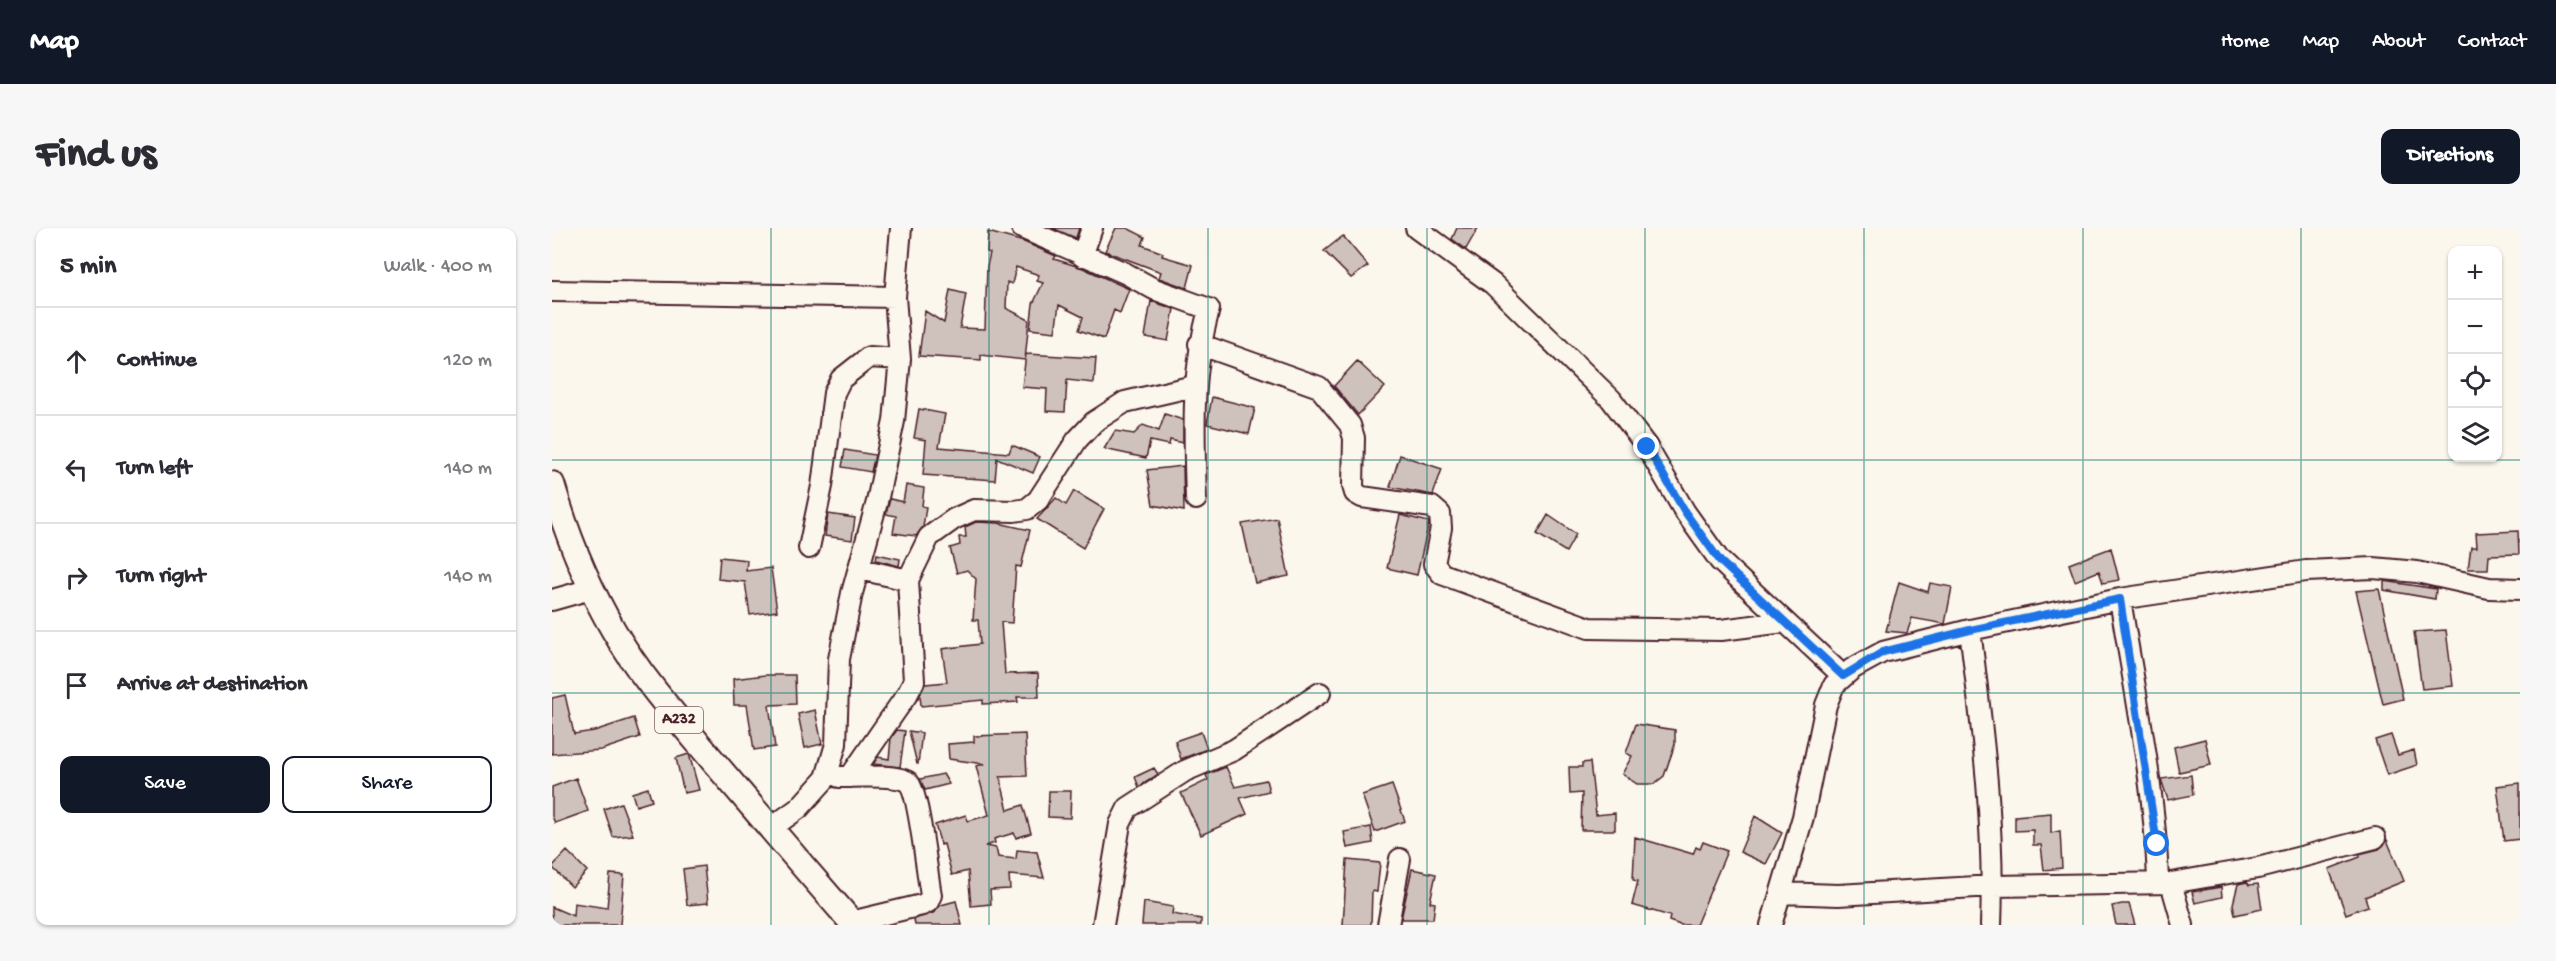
<!DOCTYPE html>
<html lang="en">
<head>
<meta charset="utf-8">
<style>
  :root { --surface:#fff; --page:#f7f7f7; --text:#2b2b33; --muted:#7c7c81; --line:#e1e1e2; --accent:#111827 }
  body { margin:0; font-family:"Gochi Hand",sans-serif; background:var(--page); color:var(--text) }
  .controls { position:absolute; right:18px; top:18px; display:grid; overflow:hidden; border-radius:12px; box-shadow:0 2px 4px #0004 }
  .controls button { width:54px; height:54px; display:grid; place-items:center; padding:0; border:0; border-bottom:2px solid var(--line); background:var(--surface); color:var(--text); font:30px sans-serif }
  .stop { position:absolute; width:18px; height:18px; margin:-14px; border:4px solid #1a73e8; border-radius:50%; background:#fff }
  .stop.end { background:#1a73e8; border-color:#fff; box-shadow:0 2px 6px #0008 }
  .list { margin:0; padding:0; list-style:none }
  h2 { display:flex; justify-content:space-between; align-items:center; height:78px; margin:0; padding:0 24px; font-size:26px }
  h2 small { font-size:20px; font-weight:400; color:var(--muted) }
  .list li { display:grid; grid-template-columns:39px 1fr auto; gap:18px; align-items:center; box-sizing:border-box; height:108px; padding:0 24px; border-top:2px solid var(--line) }
  .list b { display:block; font-size:22px; white-space:nowrap }
  .list em { font-size:20px; font-style:normal; color:var(--muted) }
  .actions { display:flex; gap:12px; padding:18px 24px }
  .actions a { flex:1; padding:14px 0; border:2px solid var(--accent); border-radius:12px; text-align:center; font-size:21px; color:var(--accent) }
  .actions .main { background:var(--accent); color:#fff }
  .icon { flex:none; width:33px; height:33px; fill:none; stroke:currentColor; stroke-width:2; stroke-linecap:round; stroke-linejoin:round }
  .map { position:relative; flex:none; width:1968px; height:697px; overflow:hidden; border-radius:12px }
  header { display:flex; align-items:center; gap:36px; box-sizing:border-box; height:84px; padding:0 30px; background:var(--accent); color:#fff }
  header strong { font-size:28px }
  nav { display:flex; gap:33px; margin-inline-start:auto; font-size:21px }
  .intro { display:flex; align-items:center; justify-content:space-between; box-sizing:border-box; height:144px; padding:0 36px }
  h1 { margin:0; font-size:42px }
  .button { padding:15px 27px; border-radius:12px; background:var(--accent); color:#fff; font-size:21px; font-weight:700 }
  main { display:flex; gap:36px; padding:0 36px }
  aside { flex:1; background:var(--surface); border-radius:12px; box-shadow:0 2px 4px #0004 }
  .map>svg:first-child { display:block }
</style>
</head>
<body>
<header>
<strong>Map</strong>
<nav><a>Home</a><a>Map</a><a>About</a><a>Contact</a></nav>
</header>
<div class="intro"><h1>Find us</h1><a class="button">Directions</a></div>
<main>
<aside>
<h2>5 min<small>Walk · 400 m</small></h2>
<ul class="list">
<li><svg class="icon" aria-label="ahead" viewBox="0 0 24 24"><path d="M12 20V5M6 11l6-6 6 6"/></svg><div><b>Continue</b></div><em>120 m</em></li>
<li><svg class="icon" aria-label="left" viewBox="0 0 24 24"><path d="M17 20v-9H6M10 6l-5 5 5 5"/></svg><div><b>Turn left</b></div><em>140 m</em></li>
<li><svg class="icon" aria-label="right" viewBox="0 0 24 24"><path d="M7 20v-9h11M14 6l5 5-5 5"/></svg><div><b>Turn right</b></div><em>140 m</em></li>
<li><svg class="icon" aria-label="arrive" viewBox="0 0 24 24"><path d="M6 21V4h12l-3 4 3 4H6"/></svg><div><b>Arrive at destination</b></div></li>
</ul>
<div class="actions"><a class="main">Save</a><a>Share</a></div>
</aside>
<div class="map">
<svg width="1968" height="697" viewBox="0 0 1968 697">
  <rect width="100%" height="100%" fill="#fbf7ec"/>
  <filter id="ink" filterUnits="userSpaceOnUse"><feTurbulence type="fractalNoise" baseFrequency=".0167" numOctaves="2"/><feDisplacementMap in="SourceGraphic" scale="12" xChannelSelector="R" yChannelSelector="G"/><feConvolveMatrix kernelMatrix="1 2 1 2 8 2 1 2 1" color-interpolation-filters="sRGB"/></filter>
  <g filter="url(#ink)">
    <!-- building -->
    <path fill="#cfc2bc" stroke="#4a1f2b" stroke-width="1.5" d="M500 0H527L524 10Z
      M564 0H575L593 9 590 17 611 25 610 28 641 37 635 60 607 50 609 44 553 23Z
      M905 0H926L914 21 900 11Z
      M436 4 472 14 504 28 502 31 531 40 577 61 568 85 562 82 552 111 527 102 531 89 507 77 503 104 478 101 481 76 491 55 485 53 487 47 464 39 460 56 455 54 454 80 477 92 473 132 429 127V132L367 128 373 83 392 95 398 62 414 66 408 100 433 101 435 38 438 25 435 24Z
      M791 8 816 38 799 50 772 23Z
      M599 73 622 81 616 113 593 109Z
      M474 126 544 130 542 155 515 152 513 184 494 183 495 161 470 159Z
      M805 133 833 159 806 187 782 158Z
      M660 169 703 180 697 206 655 196Z
      M367 181 393 186 387 219 457 225 460 217 488 229 481 245 445 230 443 252 371 247 374 212 362 210Z
      M613 186 631 192V215L618 212 617 217 598 213 594 230 552 221 563 203 582 206 591 197 607 203Z
      M293 222 323 227 319 244 290 239Z
      M848 227 890 241 881 267 838 259Z
      M631 238 632 283 601 277 595 242Z
      M354 257 372 260 370 278 374 279 371 299 364 308 341 305 344 288 334 286 338 271 351 274Z
      M522 263 552 281 531 320 485 291 504 270 514 277Z
      M276 286 303 290 300 312 273 308Z
      M848 287 877 294 865 347 835 340Z
      M996 287 1024 306 1014 324 985 306Z
      M725 290 737 348 703 355 690 296Z
      M424 294 446 295 478 302 469 339 464 338 460 395 449 394 453 446 486 445 487 469H465L466 474 431 476V472L369 478 368 467 373 456 395 454 390 421 428 416 426 392H421L424 351 415 342 405 345 398 320 408 317 407 309H414L413 299Z
      M1966 303 1967 326 1937 327 1936 341H1916L1919 319H1925L1924 305Z
      M1559 320 1567 352 1551 355 1547 343 1523 353 1517 336Z
      M325 326 348 331 347 338 324 332Z
      M168 329 195 332 194 343 219 340 225 383 198 387 193 354 166 351Z
      M1832 353 1884 361 1883 371 1832 362Z
      M1347 354 1376 364 1378 355 1400 359 1393 396 1360 390 1355 405 1334 403Z
      M1827 361 1851 471 1831 476 1804 363Z
      M1894 402 1901 458 1870 461 1862 404Z
      M214 447H243L244 476 217 477 223 519 202 522 195 477H182L181 451Z
      M13 467 22 506 42 503 82 490 88 509 49 522 0 526V470Z
      M263 482 270 516 253 520 246 486Z
      M1084 496 1123 502V516L1112 548 1102 556H1085L1070 546 1080 528 1074 525Z
      M345 502 353 503 348 539 321 536 326 529 337 531 339 510Z
      M357 503 370 505 366 536H365Z
      M649 504 655 521 629 531 623 513Z
      M473 506 475 548 448 549 456 582 471 577 479 605 464 610 462 605 442 611 443 615 433 618 444 620 446 629 464 631 465 622 485 624 492 650 457 647 458 661 438 662 439 676 419 678 416 643 400 647 392 616 389 617 383 597 414 587 416 593 437 587 424 538 433 536 397 531 396 516 422 514V508Z
      M1839 507 1846 527 1862 522 1865 537 1835 547 1823 512Z
      M1653 511 1659 537 1627 544 1622 519Z
      M137 526 147 562 132 565 124 530Z
      M1038 534 1044 587 1063 585V602H1029L1030 565 1018 566 1017 539H1030V535Z
      M674 539 683 559 714 552 717 563 688 570 695 586 649 607 629 565 656 552 654 547Z
      M602 540 606 546 587 559 583 549Z
      M391 546 397 556 373 562 368 551Z
      M1639 547 1641 567 1616 572 1609 551Z
      M24 550 36 583 3 595 0 588V559Z
      M1968 555V611L1952 613 1945 558Z
      M840 557 853 593 823 604 810 567Z
      M96 560 100 573 84 578 80 565Z
      M497 563H519L518 590 496 589Z
      M69 575 81 607 61 609 52 581Z
      M1499 585V605L1508 603 1510 640 1492 642 1489 617H1481V602L1463 603V588Z
      M1203 588 1230 605 1214 636 1188 624Z
      M819 599 821 615 795 620 792 604Z
      M1083 609 1141 626 1144 619 1148 621 1151 614 1175 623 1144 697H1128L1117 693 1118 688 1080 677 1086 653 1081 652Z
      M1835 612 1852 653 1813 669 1816 678 1794 686 1777 641 1808 629 1807 626 1827 621Z
      M15 623 35 643 20 659 0 639Z
      M795 632 828 635 825 664 820 663 819 697H791Z
      M152 638 156 675 135 677 131 641Z
      M860 641 884 646 878 674 883 675 881 691H849Z
      M58 646 72 647 68 697H0V679L21 688 22 675 55 680Z
      M1695 654 1697 657 1706 656 1710 681 1683 687 1681 676 1686 656Z
      M1669 659 1670 669 1643 675 1640 664Z
      M404 673 410 697H363L362 691 381 685 389 677Z
      M592 674 621 679 620 686 649 691V697H590Z
      M1570 676H1577L1583 697H1564L1560 678Z"/>
    <g fill="none" stroke-linecap="round" stroke-linejoin="round">
      <defs>
        <path id="minor" d="M470 0 573 45 602 61 657 81C639 148 642 202 644 271
          M864 0 941 56 1059 171 1095 219 1133 284 1168 333 1291 448
          M530 28 540 0
          M0 63 343 69
          M647 116 767 159 798 197 802 210 801 258 803 265 810 269 880 279 888 286 889 300 882 336 890 346 1037 400 1169 402 1232 394
          M257 320 270 258 282 165 289 151 317 129 348 131
          M308 341 356 352
          M1568 371C1583 464 1603 559 1606 654
          M0 372 39 361
          M1418 402C1430 499 1443 598 1439 697
          M287 549C302 549 345 546 356 554 367 564 375 647 379 667L376 674 370 677 299 694
          M298 549 356 465 362 453 356 352 377 309 402 291 422 282 462 283 475 281 486 272 525 212 542 194 573 174 642 158
          M219 600 247 580 274 550 284 516 287 431 300 365 325 274 342 193 348 131 343 69 349 0
          M1619 655 1631 697
          M1229 665 1286 667 1441 658 1619 655 1706 640 1823 610
          M551 697 568 596 576 580 633 543 682 522 768 465
          M836 697 848 631
          M1219 697 1251 589 1274 477 1282 457 1300 441 1331 424 1418 402 1568 371 1754 343 1821 340 1865 344 1937 360 1968 361"/>
        <path id="major" d="M0 256C15 307 35 357 62 403 89 450 127 492 162 534 208 588 255 643 302 697"/>
      </defs>
      <!-- minor casing -->
      <use href="#minor" stroke="#4a1f2b" stroke-width="24"/>
      <!-- major casing -->
      <use href="#major" stroke="#4a1f2b" stroke-width="28"/>
      <!-- minor -->
      <use href="#minor" stroke="#fbf7ec" stroke-width="20"/>
      <!-- major -->
      <use href="#major" stroke="#fbf7ec" stroke-width="24"/>
    </g>
  </g>
  <g fill="none" stroke-linecap="round" stroke-linejoin="round" filter="url(#ink)">
    <!-- route -->
    <path stroke="#1a73e8" stroke-width="8" d="M1095 219 1133 284 1168 333 1291 448 1331 424 1418 402 1568 371 1605 616"/>
  </g>
  <!-- grid -->
  <path fill="none" stroke="#0f766e" stroke-width="1.5" stroke-opacity="0.55" d="M219 0V697M437 0V697M656 0V697M875 0V697M1093 0V697M1312 0V697M1531 0V697M1749 0V697M0 232H1968M0 465H1968"/>
  <g text-anchor="middle" dominant-baseline="central" stroke-width="5" stroke-linejoin="round" paint-order="stroke">
    <!-- shield labels -->
    <rect fill="#fbf7ec" stroke="#7f6065" stroke-width="1.5" x="103" y="479" width="48" height="26" rx="4.5"/>
    <g font-size="16" font-weight="bold" fill="#4a1f2b">
      <text x="127" y="492">A232</text>
    </g>
  </g>
</svg>
<div class="controls">
<button>+</button>
<button>−</button>
<button><svg class="icon" aria-label="locate" viewBox="0 0 24 24"><circle cx="12" cy="12" r="6"/><path d="M12 2v4M12 18v4M2 12h4M18 12h4"/></svg></button>
<button><svg class="icon" aria-label="layers" viewBox="0 0 24 24"><path d="M12 4l9 5-9 5-9-5zM3 14l9 5 9-5"/></svg></button>
</div>
<div class="stop" style="left:1605px;top:616px"></div>
<div class="stop end" style="left:1095px;top:219px"></div>
</div>
</main>
</body>
</html>
